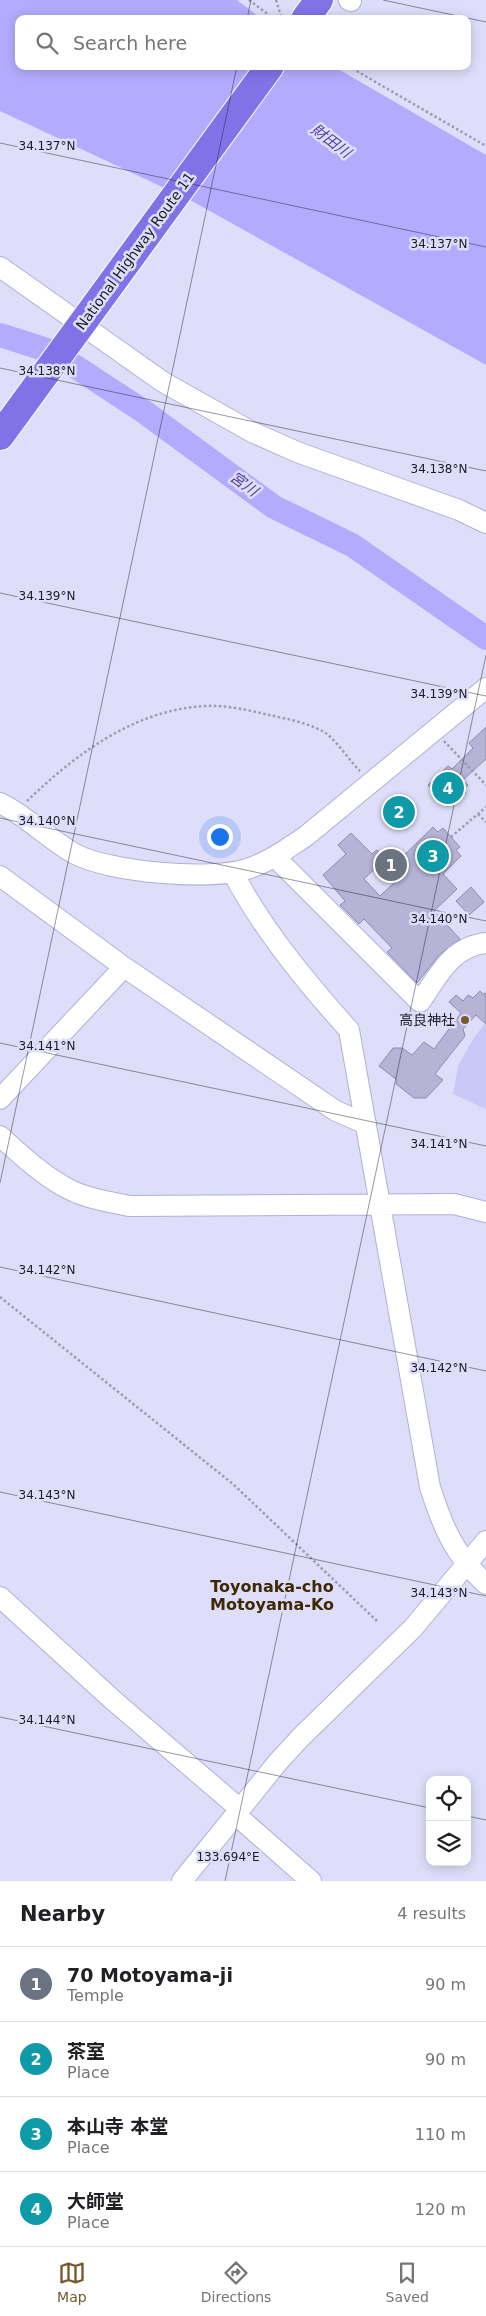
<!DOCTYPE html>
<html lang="en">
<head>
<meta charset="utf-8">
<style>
  :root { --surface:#fff; --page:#f6f6f6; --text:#202124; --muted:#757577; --line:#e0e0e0; --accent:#75582b }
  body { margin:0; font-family:"DejaVu Sans","Noto Sans JP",sans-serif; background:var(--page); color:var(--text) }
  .controls { position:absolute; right:15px; bottom:15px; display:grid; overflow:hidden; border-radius:10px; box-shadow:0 2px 12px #0003 }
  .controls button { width:45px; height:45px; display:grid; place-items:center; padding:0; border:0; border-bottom:1px solid var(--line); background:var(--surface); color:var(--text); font:25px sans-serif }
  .you { position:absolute; left:219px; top:836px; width:18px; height:18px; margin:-12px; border:4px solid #fff; border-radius:50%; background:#1a73e8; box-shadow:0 0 0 8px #1a73e833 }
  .badge { display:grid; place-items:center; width:32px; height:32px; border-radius:50%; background:var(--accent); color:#fff; font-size:16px; font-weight:700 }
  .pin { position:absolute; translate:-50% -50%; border:2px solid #fff; box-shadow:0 1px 5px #0006 }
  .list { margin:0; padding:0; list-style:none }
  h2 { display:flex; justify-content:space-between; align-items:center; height:65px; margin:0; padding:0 20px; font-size:21px }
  h2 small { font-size:16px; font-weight:400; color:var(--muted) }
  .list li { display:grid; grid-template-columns:32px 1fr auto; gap:15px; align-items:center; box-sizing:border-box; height:75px; padding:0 20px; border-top:1px solid var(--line) }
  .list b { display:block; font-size:19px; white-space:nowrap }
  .list p { margin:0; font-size:16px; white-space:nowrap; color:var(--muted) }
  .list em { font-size:16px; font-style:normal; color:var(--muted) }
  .icon { flex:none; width:28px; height:28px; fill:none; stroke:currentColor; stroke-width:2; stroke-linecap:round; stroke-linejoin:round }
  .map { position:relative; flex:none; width:486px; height:1881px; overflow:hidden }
  .search { position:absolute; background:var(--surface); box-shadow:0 2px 12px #0003; left:15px; right:15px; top:15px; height:55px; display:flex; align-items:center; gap:12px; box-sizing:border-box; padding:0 18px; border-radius:10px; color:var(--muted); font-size:19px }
  .sheet { height:365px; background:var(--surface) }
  nav { display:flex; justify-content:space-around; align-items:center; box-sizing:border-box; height:70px; border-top:1px solid var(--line); background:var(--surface); font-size:14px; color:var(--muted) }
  nav a { display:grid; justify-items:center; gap:2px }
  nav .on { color:var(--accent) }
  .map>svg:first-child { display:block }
</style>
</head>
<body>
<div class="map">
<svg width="486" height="1881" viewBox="0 0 486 1881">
  <rect width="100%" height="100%" fill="#dfdefa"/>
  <!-- green -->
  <path fill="#cac8f6" d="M486 1022V1109L453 1094 458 1066 473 1039Z"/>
  <!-- water -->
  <path fill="#b3acfe" d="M0 0H237L262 19H19V66H333L486 155V365L190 200 0 111Z"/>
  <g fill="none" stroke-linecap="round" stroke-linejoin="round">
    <!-- river -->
    <path stroke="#b3acfe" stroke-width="24" d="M0 335 53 352 143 411 274 507 352 545 486 638"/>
  </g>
  <!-- building -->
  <path fill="#b5b3d6" stroke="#8e8cad" d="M486 727V759L463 780 468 785 462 790 466 793 455 803 452 801 447 805 428 785 448 766 452 769 473 748 469 743Z
    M403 797 414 809 395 827 384 815Z
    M433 827 438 832 443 828 460 847 456 850 461 856 443 874 457 889 434 911 460 939 439 955 417 983 387 952 392 948 364 919 359 924 340 905 345 901 323 875 346 854 338 845 351 833 372 854 377 850 385 859 364 879 380 896 396 881 387 872Z
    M471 887 484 902 469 915 456 901Z
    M480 991 486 997V1024L476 1015 463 1029 465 1036 435 1074 443 1080 426 1098H414L396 1084 397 1080 379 1066 393 1048H402L412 1055 424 1042 434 1049 461 1013 449 1002 456 995 463 1001 468 995 473 998Z"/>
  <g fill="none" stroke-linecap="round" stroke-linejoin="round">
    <defs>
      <path id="minor" d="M349 0 351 1
        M0 267 163 382 252 432 297 452 459 510 486 523
        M0 803C27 816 48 839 75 854 109 872 210 881 247 869 269 862 288 848 306 836L486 688
        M275 857 420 1002C439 975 451 947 486 943
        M233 873C263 930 306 982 349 1030L430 1487C443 1528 454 1554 486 1584
        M0 876 124 967 336 1111 366 1124
        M0 1099 124 967
        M0 1136C20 1154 40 1173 63 1186 83 1198 108 1202 130 1206L454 1204 486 1212
        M0 1597 114 1701 240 1809
        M235 1814 311 1881
        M182 1881 278 1762 301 1737 413 1628 486 1541"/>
      <path id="highway" d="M305 19 319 0
        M0 436 270 66"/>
    </defs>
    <!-- minor casing -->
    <use href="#minor" stroke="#b2b0d2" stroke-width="22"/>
    <!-- highway casing -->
    <use href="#highway" stroke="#fff" stroke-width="30"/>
    <!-- path -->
    <path stroke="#9c9bb2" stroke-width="2.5" stroke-dasharray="2.5 2.5" stroke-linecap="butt" d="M249 0 274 19
      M276 0 282 19
      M348 66 486 146
      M444 741 486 785
      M27 801C76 754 134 710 205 706 226 705 248 710 269 715 287 719 311 723 327 734 339 744 349 760 360 771
      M478 814 486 822
      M451 837 486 807
      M484 995 486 992
      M0 1297 233 1484 377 1621"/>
    <!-- minor -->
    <use href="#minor" stroke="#fff" stroke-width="20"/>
    <!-- highway -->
    <use href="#highway" stroke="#8372e7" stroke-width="28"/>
  </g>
  <!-- ticks -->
  <path fill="none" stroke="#1b1a27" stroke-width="1" stroke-opacity="0.45" d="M383 0 486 22M247 19 251 0M0 143 486 247M0 368 486 471M0 593 486 696M0 818 486 921M0 1043 486 1146M0 1183 237 66M0 1267 486 1371M0 1492 486 1596M0 1717 430 1808M467 1816 486 1820M225 1881 486 655"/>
  <!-- markers -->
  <circle fill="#75582b" stroke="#dfdefa" stroke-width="2" cx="465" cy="1020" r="5"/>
  <g text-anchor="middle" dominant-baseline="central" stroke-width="5" stroke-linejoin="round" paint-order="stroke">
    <!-- street labels -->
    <g font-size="14" fill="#1b1a27" stroke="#dfdefa">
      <text transform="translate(135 251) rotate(-54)">National Highway Route 11</text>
    </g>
    <!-- poi labels -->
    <g font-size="14" fill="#1b1a27" stroke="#dfdefa" text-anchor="end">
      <text x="455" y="1020">高良神社</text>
    </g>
    <!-- water labels -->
    <g font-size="15" font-style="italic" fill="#53429f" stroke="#dfdefa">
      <text transform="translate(331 141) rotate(37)">財田川</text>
      <text transform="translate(244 484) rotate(36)">宮川</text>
    </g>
    <!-- quarter labels -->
    <g font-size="16" font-weight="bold" fill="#3e2903" stroke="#dfdefa">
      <text x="272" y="1586">Toyonaka-cho<tspan x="272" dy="18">Motoyama-Ko</tspan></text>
    </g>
  </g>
  <g font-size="12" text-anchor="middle" fill="#1b1a27" stroke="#dfdefa" stroke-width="5" stroke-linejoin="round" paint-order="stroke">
    <text x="47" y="150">34.137°N</text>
    <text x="439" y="248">34.137°N</text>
    <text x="47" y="375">34.138°N</text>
    <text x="439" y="473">34.138°N</text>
    <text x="47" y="600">34.139°N</text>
    <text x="439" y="698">34.139°N</text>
    <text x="47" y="825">34.140°N</text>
    <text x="439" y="923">34.140°N</text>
    <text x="47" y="1050">34.141°N</text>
    <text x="439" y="1148">34.141°N</text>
    <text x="47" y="1274">34.142°N</text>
    <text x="439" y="1372">34.142°N</text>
    <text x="47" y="1499">34.143°N</text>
    <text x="439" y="1597">34.143°N</text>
    <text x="47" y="1724">34.144°N</text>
    <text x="228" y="1861">133.694°E</text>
  </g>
</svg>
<div class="controls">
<button><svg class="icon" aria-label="locate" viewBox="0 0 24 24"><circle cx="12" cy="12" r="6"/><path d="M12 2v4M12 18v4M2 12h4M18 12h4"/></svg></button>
<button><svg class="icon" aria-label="layers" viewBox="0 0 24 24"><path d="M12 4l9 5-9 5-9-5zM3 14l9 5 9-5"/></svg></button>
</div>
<div class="you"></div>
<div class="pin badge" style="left:391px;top:865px;background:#6b7280">1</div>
<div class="pin badge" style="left:399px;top:812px;background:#0f9aa8">2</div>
<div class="pin badge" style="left:433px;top:856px;background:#0f9aa8">3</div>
<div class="pin badge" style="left:448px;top:788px;background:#0f9aa8">4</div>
<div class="search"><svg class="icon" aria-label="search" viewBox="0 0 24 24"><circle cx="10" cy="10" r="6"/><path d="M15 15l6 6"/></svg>Search here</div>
</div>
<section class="sheet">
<h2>Nearby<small>4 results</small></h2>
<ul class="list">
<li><span class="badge" style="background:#6b7280">1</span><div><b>70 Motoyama-ji</b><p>Temple</p></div><em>90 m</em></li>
<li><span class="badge" style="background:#0f9aa8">2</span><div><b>茶室</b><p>Place</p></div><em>90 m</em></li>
<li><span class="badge" style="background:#0f9aa8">3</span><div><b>本山寺 本堂</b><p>Place</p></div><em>110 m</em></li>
<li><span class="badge" style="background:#0f9aa8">4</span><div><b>大師堂</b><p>Place</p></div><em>120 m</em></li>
</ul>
</section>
<nav>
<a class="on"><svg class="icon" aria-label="map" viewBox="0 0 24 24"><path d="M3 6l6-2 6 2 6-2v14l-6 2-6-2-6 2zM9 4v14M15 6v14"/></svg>Map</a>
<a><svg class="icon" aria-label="directions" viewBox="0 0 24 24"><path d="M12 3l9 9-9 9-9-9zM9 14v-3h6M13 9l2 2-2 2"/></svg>Directions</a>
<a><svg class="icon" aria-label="saved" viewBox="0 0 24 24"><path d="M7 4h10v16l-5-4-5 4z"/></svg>Saved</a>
</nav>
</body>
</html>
